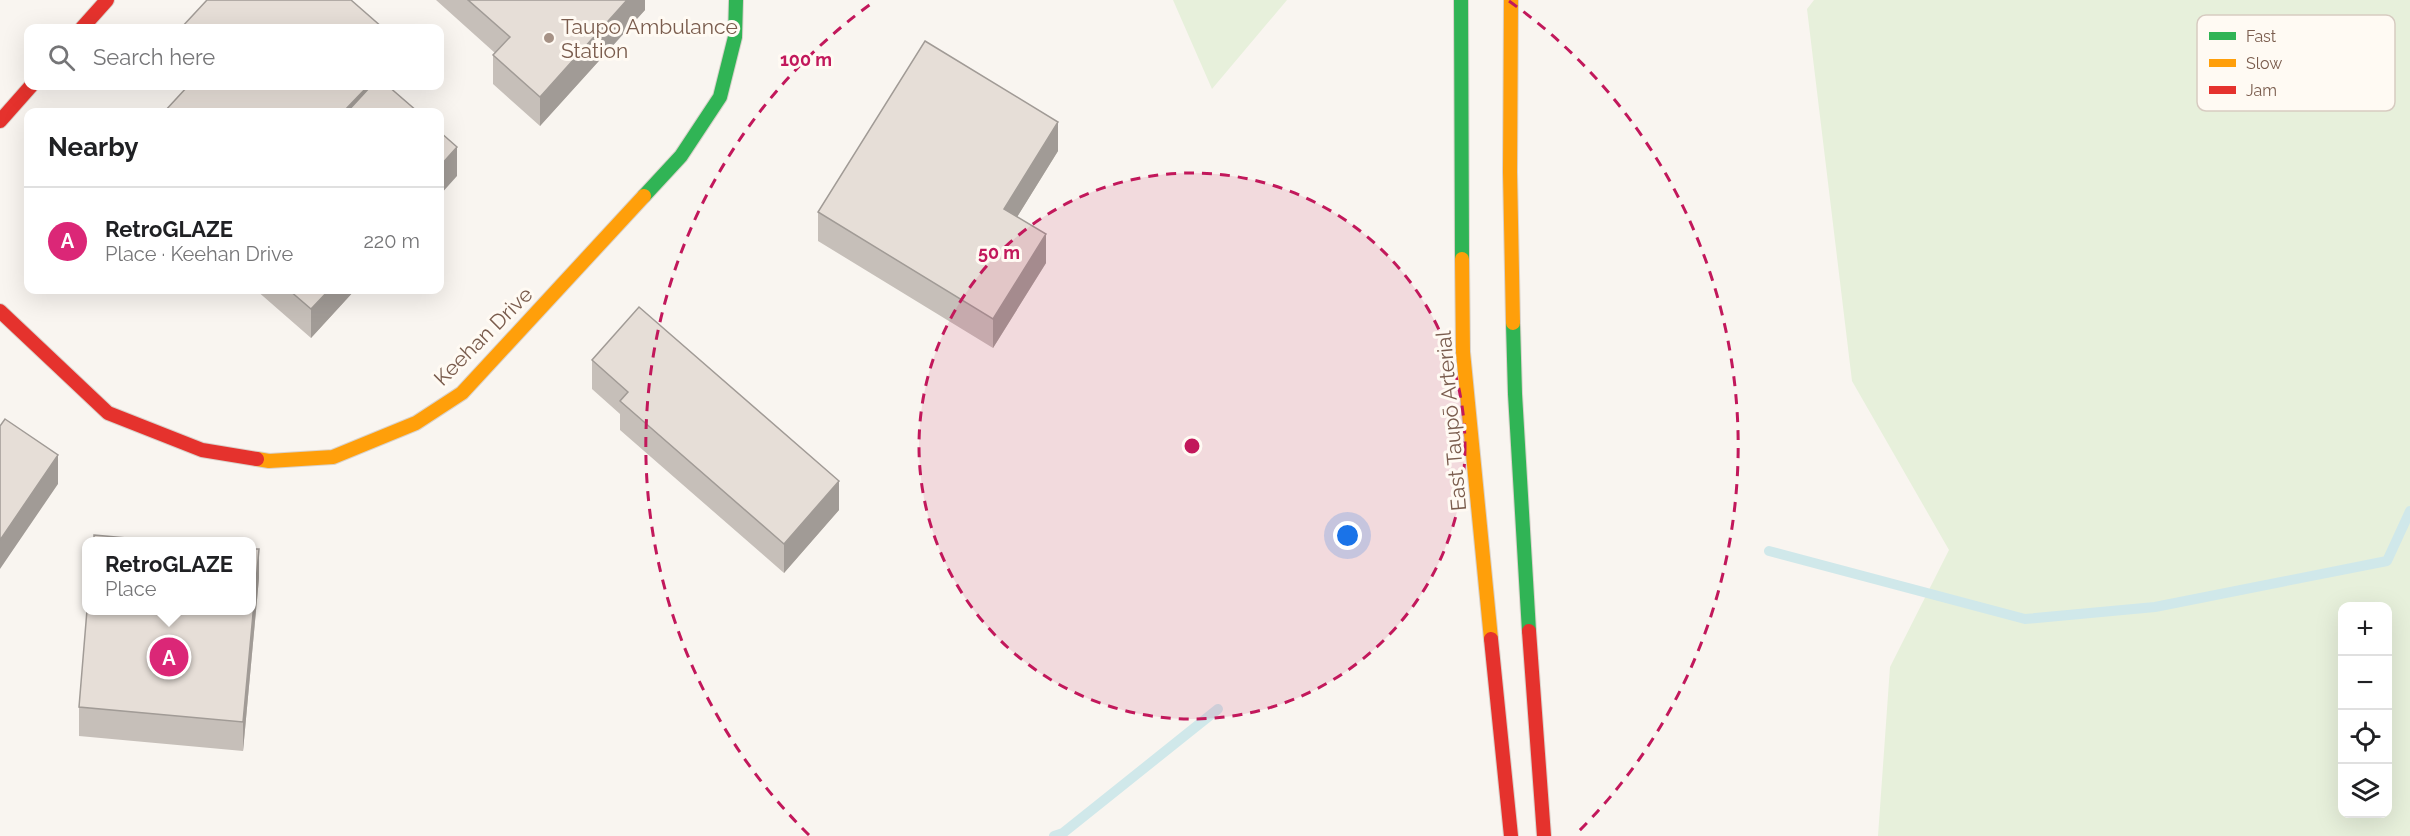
<!DOCTYPE html>
<html lang="en">
<head>
<meta charset="utf-8">
<style>
  :root { --surface:#fff; --page:#f2f2f2; --text:#202124; --muted:#757577; --line:#e0e0e0; --accent:#db2777 }
  body { margin:0; font-family:Raleway,sans-serif; background:var(--page); color:var(--text) }
  .controls { position:absolute; right:18px; bottom:18px; display:grid; overflow:hidden; border-radius:12px; box-shadow:0 6px 24px #0002 }
  .controls button { width:54px; height:54px; display:grid; place-items:center; padding:0; border:0; border-bottom:2px solid var(--line); background:var(--surface); color:var(--text); font:30px sans-serif }
  .you { position:absolute; left:1348px; top:536px; width:21px; height:21px; margin:-15px; border:4px solid #fff; border-radius:50%; background:#1a73e8; box-shadow:0 0 0 9px #1a73e833 }
  .badge { display:grid; place-items:center; width:39px; height:39px; border-radius:50%; background:var(--accent); color:#fff; font-size:20px; font-weight:700 }
  .pin { position:absolute; translate:-50% -50%; border:3px solid #fff; box-shadow:0 2px 6px #0006 }
  .popup { position:absolute; left:82px; top:537px; width:174px; height:78px; box-sizing:border-box; display:grid; place-content:center; border-radius:12px; background:var(--surface); filter:drop-shadow(0 2px 4px #0005); font-size:20px; white-space:nowrap; color:var(--muted) }
  .popup b { font-size:22px; color:var(--text) }
  .popup::after { content:''; position:absolute; left:50%; top:100%; margin-left:-12px; border:12px solid transparent; border-top-color:var(--surface) }
  .list { margin:0; padding:0; list-style:none }
  h2 { display:flex; justify-content:space-between; align-items:center; height:78px; margin:0; padding:0 24px; font-size:26px }
  h2 small { font-size:20px; font-weight:400; color:var(--muted) }
  .list li { display:grid; grid-template-columns:39px 1fr auto; gap:18px; align-items:center; box-sizing:border-box; height:108px; padding:0 24px; border-top:2px solid var(--line) }
  .list b { display:block; font-size:22px; white-space:nowrap }
  .list p { margin:0; font-size:20px; white-space:nowrap; color:var(--muted) }
  .list em { font-size:20px; font-style:normal; color:var(--muted) }
  .icon { flex:none; width:33px; height:33px; fill:none; stroke:currentColor; stroke-width:2; stroke-linecap:round; stroke-linejoin:round }
  .map { position:relative; flex:none; width:2410px; height:836px; overflow:hidden }
  .search { position:absolute; background:var(--surface); box-shadow:0 6px 24px #0002; left:24px; top:24px; width:420px; height:66px; display:flex; align-items:center; gap:15px; box-sizing:border-box; padding:0 21px; border-radius:12px; color:var(--muted); font-size:22px }
  .panel { position:absolute; background:var(--surface); box-shadow:0 6px 24px #0002; left:24px; top:108px; width:420px; height:186px; border-radius:12px }
  .map>svg:first-child { display:block }
</style>
</head>
<body>
<div class="map">
<svg width="2410" height="836" viewBox="0 0 2410 836">
  <rect width="100%" height="100%" fill="#f9f5f0"/>
  <!-- green -->
  <path fill="#e7f0db" fill-rule="evenodd" d="M1173 0H1287L1212 89Z
    M1814 0H2410V836H1878L1890 667 1949 550 1852 381 1807 9ZM2342 606H2388V814H2342Z"/>
  <g fill="none" stroke-linecap="round" stroke-linejoin="round">
    <!-- stream -->
    <path stroke="#d0e8ea" stroke-width="10" d="M1769 551 2025 619 2155 607 2387 561 2410 511
      M1054 836 1063 833 1218 709"/>
    <defs>
      <path id="fast" d="M1461 0 1462 259
        M644 196 681 156 720 97 735 37 736 0
        M1513 323 1515 394 1529 631"/>
      <path id="slow" d="M1511 0 1510 172 1513 323
        M1462 259 1463 352 1491 639
        M257 459 269 461 333 457 416 423 462 393 644 196"/>
      <path id="jam" d="M82 28 107 0
        M0 121 31 86
        M0 311 108 413 202 450 257 459
        M1529 631 1544 836
        M1491 639 1511 836"/>
    </defs>
    <!-- fast casing -->
    <use href="#fast" stroke="#d9d2cb" stroke-width="16"/>
    <!-- slow casing -->
    <use href="#slow" stroke="#d9d2cb" stroke-width="16"/>
    <!-- jam casing -->
    <use href="#jam" stroke="#d9d2cb" stroke-width="16"/>
    <!-- fast -->
    <use href="#fast" stroke="#30b455" stroke-width="14"/>
    <!-- slow -->
    <use href="#slow" stroke="#ff9f0a" stroke-width="14"/>
    <!-- jam -->
    <use href="#jam" stroke="#e5322d" stroke-width="14"/>
  </g>
  <!-- wall -->
  <path fill="#c6bfb9" d="M436 0H645V10L540 126 493 84V55L495 53Z
    M1058 151 1017 217 1046 263 993 348 818 241V212Z
    M256 290H355L311 338Z
    M592 360 839 510 784 573 620 430V414L592 389Z
    M259 578 243 751 79 736V707Z"/>
  <!-- shaded-wall -->
  <path fill="#a19b96" d="M627 0H645V10L540 126V97Z
    M368 86H394L370 112H343Z
    M1058 122V151L1004 238V209Z
    M457 147V176L440 195V166Z
    M1046 234V263L993 348V319Z
    M329 290H355L311 338V309Z
    M58 455V484L0 569V540Z
    M839 481V510L784 573V544Z
    M259 549V578L243 751V722Z"/>
  <!-- building -->
  <path fill="#e6ded7" stroke="#a19b96" stroke-width="1.5" d="M207 0H351L383 28H181Z
    M468 0H627L540 97 493 55 510 37Z
    M925 41 1058 122 1004 209 1046 234 993 319 818 212Z
    M188 86H368L343 112H298L296 111 294 112H164Z
    M371 86H388L418 112H347Z
    M440 132 457 147 440 166Z
    M289 290H329L311 309Z
    M639 307 839 481 784 544 620 401 628 392 592 360Z
    M5 419 58 455 0 540V426Z
    M94 535 171 542H94Z
    M252 549H259L243 722 79 707 87 610H252Z"/>
  <!-- distance rings -->
  <circle cx="1192" cy="446" r="273" fill="#c2185b" fill-opacity=".12"/>
  <g fill="none" stroke="#c2185b" stroke-width="3" stroke-dasharray="10 8">
    <circle cx="1192" cy="446" r="273"/>
    <path d="M809 835A546 546 0 0 1 875 1M1509 1A546 546 0 0 1 1575 835"/>
  </g>
  <!-- markers -->
  <circle fill="#a69286" stroke="#fffaf3" stroke-width="2" cx="549" cy="38" r="6"/>
  <g text-anchor="middle" dominant-baseline="central" stroke-width="6" stroke-linejoin="round" paint-order="stroke">
    <!-- poi labels -->
    <g font-size="21" fill="#7a5c4d" stroke="#fffaf3" text-anchor="start">
      <text x="561" y="26">Taupo Ambulance<tspan x="561" dy="24">Station</tspan></text>
    </g>
    <!-- street labels -->
    <g font-size="21" fill="#7a5c4d" stroke="#fffaf3">
      <text transform="translate(483 336) rotate(-45)">Keehan Drive</text>
      <text transform="translate(1451 421) rotate(-95)">East Taupō Arterial</text>
    </g>
  </g>
  <!-- legend -->
  <rect x="2197" y="15" width="198" height="96" rx="9" fill="#fffaf3" stroke="#d7cbc1" stroke-width="1.5"/>
  <rect x="2209" y="32" width="27" height="8" fill="#30b455"/>
  <rect x="2209" y="59" width="27" height="8" fill="#ff9f0a"/>
  <rect x="2209" y="86" width="27" height="8" fill="#e5322d"/>
  <g font-size="16" fill="#7a5c4d">
    <text x="2246" y="42">Fast</text>
    <text x="2246" y="69">Slow</text>
    <text x="2246" y="96">Jam</text>
  </g>
  <circle cx="1192" cy="446" r="9" fill="#c2185b" stroke="#fffaf3" stroke-width="3"/>
  <g font-size="18" text-anchor="middle" font-weight="bold" fill="#c2185b" stroke="#fffaf3" stroke-width="6" stroke-linejoin="round" paint-order="stroke">
    <text x="806" y="66">100 m</text>
    <text x="999" y="259">50 m</text>
  </g>
</svg>
<div class="controls">
<button>+</button>
<button>−</button>
<button><svg class="icon" aria-label="locate" viewBox="0 0 24 24"><circle cx="12" cy="12" r="6"/><path d="M12 2v4M12 18v4M2 12h4M18 12h4"/></svg></button>
<button><svg class="icon" aria-label="layers" viewBox="0 0 24 24"><path d="M12 4l9 5-9 5-9-5zM3 14l9 5 9-5"/></svg></button>
</div>
<div class="you"></div>
<div class="pin badge" style="left:169px;top:657px">A</div>
<div class="popup"><b>RetroGLAZE</b>Place</div>
<div class="search"><svg class="icon" aria-label="search" viewBox="0 0 24 24"><circle cx="10" cy="10" r="6"/><path d="M15 15l6 6"/></svg>Search here</div>
<section class="panel">
<h2>Nearby<small></small></h2>
<ul class="list">
<li><span class="badge">A</span><div><b>RetroGLAZE</b><p>Place · Keehan Drive</p></div><em>220 m</em></li>
</ul>
</section>
</div>
</body>
</html>
